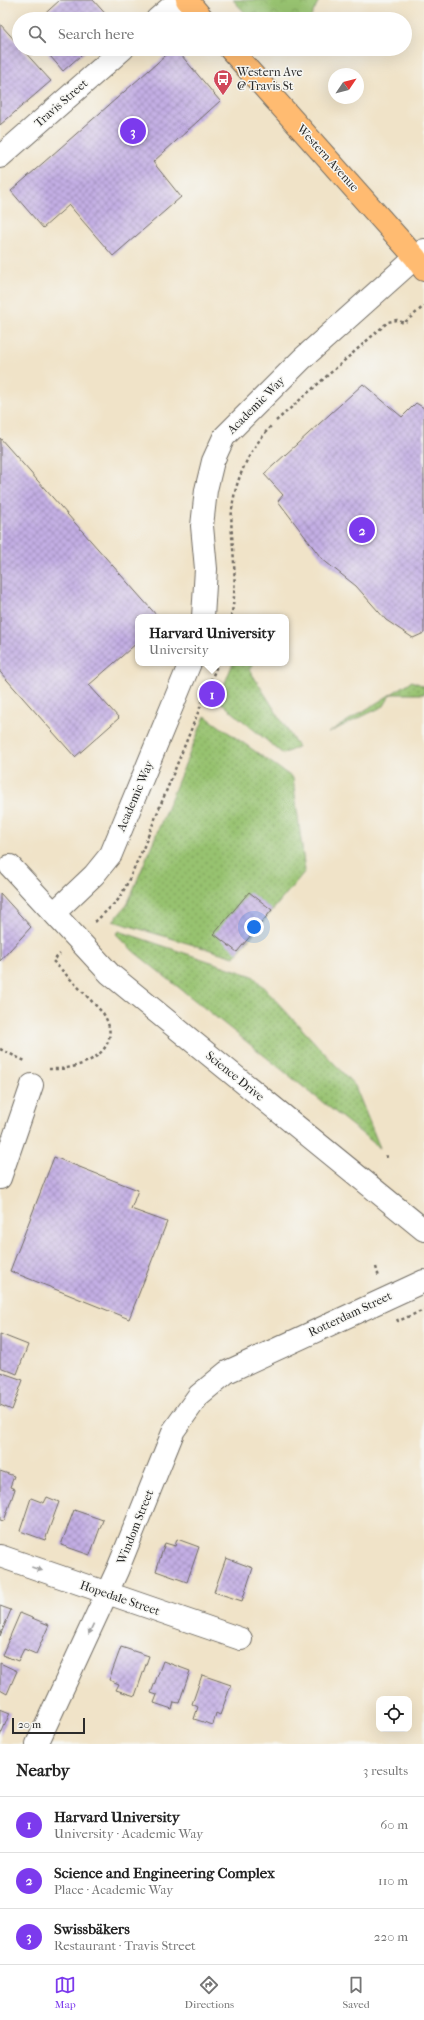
<!DOCTYPE html>
<html lang="en">
<head>
<meta charset="utf-8">
<style>
  :root { --surface:#fff; --page:#f6f6f6; --text:#222; --muted:#767676; --line:#e0e0e0; --accent:#7c3aed }
  body { margin:0; font-family:"IM FELL French Canon",serif; background:var(--page); color:var(--text) }
  .controls { position:absolute; right:12px; bottom:12px; display:grid; overflow:hidden; border-radius:8px; box-shadow:0 4px 16px #0002 }
  .controls button { width:36px; height:36px; display:grid; place-items:center; padding:0; border:0; border-bottom:1px solid var(--line); background:var(--surface); color:var(--text); font:20px sans-serif }
  .compass { position:absolute; left:328px; top:68px; width:36px; height:36px; border-radius:50%; background:var(--surface); box-shadow:0 4px 16px #0002; rotate:55deg }
  .scale { position:absolute; left:12px; bottom:10px; width:73px; box-sizing:border-box; padding-left:4px; border:2px solid #2b2b2b; border-top:0; font-size:11px; line-height:14px; white-space:nowrap; color:#2b2b2b; -webkit-text-stroke:3px #f6f6f2; paint-order:stroke }
  .you { position:absolute; left:254px; top:927px; width:14px; height:14px; margin:-10px; border:3px solid #fff; border-radius:50%; background:#1a73e8; box-shadow:0 0 0 6px #1a73e833 }
  .badge { display:grid; place-items:center; width:26px; height:26px; border-radius:50%; background:var(--accent); color:#fff; font-size:13px; font-weight:700 }
  .pin { position:absolute; translate:-50% -50%; border:2px solid #fff; box-shadow:0 1px 4px #0006 }
  .popup { position:absolute; left:135px; top:614px; width:154px; height:52px; box-sizing:border-box; display:grid; place-content:center; border-radius:8px; background:var(--surface); filter:drop-shadow(0 1px 3px #0005); font-size:13px; white-space:nowrap; color:var(--muted) }
  .popup b { font-size:15px; color:var(--text) }
  .popup::after { content:''; position:absolute; left:50%; top:100%; margin-left:-8px; border:8px solid transparent; border-top-color:var(--surface) }
  .list { margin:0; padding:0; list-style:none }
  h2 { display:flex; justify-content:space-between; align-items:center; height:52px; margin:0; padding:0 16px; font-size:17px }
  h2 small { font-size:13px; font-weight:400; color:var(--muted) }
  .list li { display:grid; grid-template-columns:26px 1fr auto; gap:12px; align-items:center; box-sizing:border-box; height:56px; padding:0 16px; border-top:1px solid var(--line) }
  .list b { display:block; font-size:15px; white-space:nowrap }
  .list p { margin:0; font-size:13px; white-space:nowrap; color:var(--muted) }
  .list em { font-size:13px; font-style:normal; color:var(--muted) }
  .icon { flex:none; width:22px; height:22px; fill:none; stroke:currentColor; stroke-width:2; stroke-linecap:round; stroke-linejoin:round }
  .map { position:relative; flex:none; width:424px; height:1744px; overflow:hidden }
  .search { position:absolute; background:var(--surface); box-shadow:0 4px 16px #0002; left:12px; right:12px; top:12px; height:44px; display:flex; align-items:center; gap:10px; box-sizing:border-box; padding:0 14px; border-radius:22px; color:var(--muted); font-size:15px }
  .sheet { height:220px; background:var(--surface) }
  nav { display:flex; justify-content:space-around; align-items:center; box-sizing:border-box; height:56px; border-top:1px solid var(--line); background:var(--surface); font-size:11px; color:var(--muted) }
  nav a { display:grid; justify-items:center; gap:2px }
  nav .on { color:var(--accent) }
  .map>svg:first-child { display:block }
</style>
</head>
<body>
<div class="map">
<svg width="424" height="1744" viewBox="0 0 424 1744">
  <defs>
    <pattern id="grass-dots" width="8" height="8" patternUnits="userSpaceOnUse"><rect width="8" height="8" fill="#97c270"/><path d="M2 2h.1M6 6h.1" fill="none" stroke="#7b9e5c" stroke-width="1.8" stroke-linecap="round"/></pattern>
    <pattern id="park-crowns" width="20" height="18" patternUnits="userSpaceOnUse"><rect width="20" height="18" fill="#97c270"/><path d="M2 6a3 3 0 1 1 6 0M12 15a3 3 0 1 1 6 0" fill="none" stroke="#7b9e5c"/></pattern>
    <pattern id="building-cross-hatch" width="8" height="8" patternUnits="userSpaceOnUse"><rect width="8" height="8" fill="#c3aee4"/><path d="M0 0l8 8M0 8l8-8" fill="none" stroke="#9f8eb9"/></pattern>
  </defs>
  <rect width="100%" height="100%" fill="#f6f6f2"/>
  <filter id="ink" filterUnits="userSpaceOnUse"><feTurbulence type="fractalNoise" baseFrequency=".025" numOctaves="2"/><feDisplacementMap in="SourceGraphic" scale="8" xChannelSelector="R" yChannelSelector="G"/><feConvolveMatrix kernelMatrix="1 2 1 2 8 2 1 2 1" color-interpolation-filters="sRGB"/></filter>
  <filter id="wash" filterUnits="userSpaceOnUse"><feTurbulence type="fractalNoise" baseFrequency=".012" numOctaves="4" result="noise"/><feDisplacementMap in="SourceGraphic" scale="16" xChannelSelector="R" yChannelSelector="G"/><feGaussianBlur stdDeviation="0.9" result="paint"/><feColorMatrix in="noise" values="0 0 0 0 0 0 0 0 0 0 0 0 0 0 0 0 0 1.4 0 .05"/><feComposite in="paint" operator="in"/></filter>
  <g filter="url(#wash)">
    <rect width="100%" height="100%" fill="#f0e3c8"/>
    <!-- grass -->
    <path fill="url(#grass-dots)" stroke="#61764e" d="M233 663H252L254 665 249 669 298 747 283 754 218 700Z
      M412 681 424 686V694H391L384 706 328 733Z
      M205 716 293 778 305 871 234 957 113 921 127 905Z
      M119 931 253 976 355 1086 380 1148 133 951 116 934Z"/>
    <!-- park -->
    <path fill="url(#park-crowns)" stroke="#61764e" d="M233 0H319L310 19H251Z"/>
    <g id="blocks">
      <!-- building -->
      <path fill="url(#building-cross-hatch)" d="M60 0H93L110 19H39Z
        M0 24 19 45V49H22L51 81 0 125Z
        M44 49H88L63 71Z
        M173 49H176L220 101 153 162 181 197 113 256 69 205 43 228 11 191Z
        M363 384 402 417 416 403 424 408V633L413 638 386 620 356 586 322 559 278 501 283 495 264 474Z
        M0 438 158 617H138V642L89 685 119 718 75 757 0 672Z
        M249 892 272 910 237 952 214 934Z
        M0 893 31 927 0 961Z
        M54 1157 138 1190 131 1209 167 1222 129 1319 10 1271Z
        M0 1334 28 1345 17 1374 0 1367Z
        M0 1372 23 1380 12 1410 0 1405Z
        M0 1471 14 1476 10 1487 15 1489 4 1521 0 1520Z
        M47 1497 59 1502 45 1540 20 1531 31 1498 44 1503Z
        M74 1510 103 1520 90 1555 61 1545Z
        M177 1539 199 1547 187 1582 156 1571 165 1543 175 1546Z
        M226 1558 253 1568 242 1601 214 1592Z
        M0 1606 11 1610 0 1636Z
        M20 1613 49 1625 36 1654 24 1649 18 1661 2 1655Z
        M121 1647 149 1656 135 1696 116 1690 119 1684 109 1680Z
        M163 1661 190 1671 179 1703 174 1702 172 1709 154 1703 157 1695 151 1693Z
        M0 1663 17 1671 7 1694 0 1690Z
        M202 1675 231 1685 220 1715 216 1713 213 1725 194 1719 198 1707 192 1704Z
        M0 1709 10 1713 0 1736Z"/>
    </g>
  </g>
  <g filter="url(#ink)">
    <use href="#blocks" fill-opacity="0" stroke="#706b62" stroke-width="1"/>
    <g fill="none" stroke-linecap="round" stroke-linejoin="round">
      <defs>
        <path id="minor" d="M157 19 179 0
          M0 157 123 49
          M203 617 206 569 202 526 206 490 213 461 224 437 302 359 424 250
          M10 866 110 974 424 1230
          M54 913 94 875 111 854 190 663
          M0 1178 32 1085
          M0 1556 241 1639
          M37 1744 117 1571 174 1430 199 1395 227 1372 424 1281"/>
        <path id="major" d="M187 0 203 19
          M230 49 415 257 424 270"/>
      </defs>
      <!-- minor casing -->
      <use href="#minor" stroke="#706b62" stroke-width="24"/>
      <!-- major casing -->
      <use href="#major" stroke="#706b62" stroke-width="24"/>
      <!-- path -->
      <path stroke="#706b62" stroke-width="2.5" stroke-dasharray="3 3" stroke-linecap="butt" d="M276 421 388 322 397 320 404 323 424 306
        M231 617C237 590 234 562 232 535 228 494 244 456 271 426
        M203 701 210 705
        M95 922 118 900 125 888 142 851 218 663
        M0 1049 27 1062
        M49 1069C80 1071 127 1051 103 1013L53 961 60 954
        M385 1157 389 1156
        M376 1267 379 1277
        M397 1319 398 1321 424 1310"/>
      <!-- minor -->
      <use href="#minor" stroke="#fff" stroke-width="22"/>
      <!-- major -->
      <use href="#major" stroke="#ffbb71" stroke-width="22"/>
    </g>
    <!-- one-way arrows -->
    <defs><path id="oneway-solid" d="M-6-.8H1V-3.2L6.5 0L1 3.2V.8H-6Z"/></defs>
    <g fill="#a0a0a0">
      <use href="#oneway-solid" transform="translate(37 1569) rotate(19)"/>
      <use href="#oneway-solid" transform="translate(91 1629) rotate(115)"/>
    </g>
  </g>
  <!-- icons -->
  <defs>
    <symbol id="bus-pin" viewBox="-11 -11 22 30"><path d="M0 17L-7.5 6A9.5 9.5 0 1 1 7.5 6Z" fill="#d1495b" stroke="#f6f6f2"/><path d="M-5-6H5V4H4V6H2V4H-2V6H-4V4H-5ZM-3.5-4V0h7V-4ZM-3.5 1.2v1.5H-2V1.2ZM2 1.2v1.5H3.5V1.2Z" fill="#fff"/></symbol>
  </defs>
  <g fill-rule="evenodd">
    <use href="#bus-pin" x="212" y="68" width="22" height="30"/>
  </g>
  <g text-anchor="middle" dominant-baseline="central" stroke-width="3" stroke-linejoin="round" paint-order="stroke">
    <!-- poi labels -->
    <g font-size="12" fill="#2b2b2b" stroke="#f6f6f2" text-anchor="start">
      <text x="237" y="72">Western Ave<tspan x="237" dy="14">@ Travis St</tspan></text>
    </g>
    <!-- street labels -->
    <g font-size="12" fill="#2b2b2b" stroke="#f6f6f2">
      <text transform="translate(61 103) rotate(-41)">Travis Street</text>
      <text transform="translate(328 158) rotate(48)">Western Avenue</text>
      <text transform="translate(256 405) rotate(-45)">Academic Way</text>
      <text transform="translate(135 796) rotate(-67)">Academic Way</text>
      <text transform="translate(235 1076) rotate(39)">Science Drive</text>
      <text transform="translate(350 1314) rotate(-25)">Rotterdam Street</text>
      <text transform="translate(135 1527) rotate(-68)">Windom Street</text>
      <text transform="translate(120 1598) rotate(19)">Hopedale Street</text>
    </g>
  </g>
</svg>
<div class="controls">
<button><svg class="icon" aria-label="locate" viewBox="0 0 24 24"><circle cx="12" cy="12" r="6"/><path d="M12 2v4M12 18v4M2 12h4M18 12h4"/></svg></button>
</div>
<svg class="compass" viewBox="-18 -18 36 36"><path d="M0-13l5 13h-10z" fill="#e53935"/><path d="M0 13l5-13h-10z" fill="#767676"/></svg>
<div class="scale">20 m</div>
<div class="you"></div>
<div class="pin badge" style="left:212px;top:694px">1</div>
<div class="popup"><b>Harvard University</b>University</div>
<div class="pin badge" style="left:362px;top:530px">2</div>
<div class="pin badge" style="left:133px;top:131px">3</div>
<div class="search"><svg class="icon" aria-label="search" viewBox="0 0 24 24"><circle cx="10" cy="10" r="6"/><path d="M15 15l6 6"/></svg>Search here</div>
</div>
<section class="sheet">
<h2>Nearby<small>3 results</small></h2>
<ul class="list">
<li><span class="badge">1</span><div><b>Harvard University</b><p>University · Academic Way</p></div><em>60 m</em></li>
<li><span class="badge">2</span><div><b>Science and Engineering Complex</b><p>Place · Academic Way</p></div><em>110 m</em></li>
<li><span class="badge">3</span><div><b>Swissbäkers</b><p>Restaurant · Travis Street</p></div><em>220 m</em></li>
</ul>
</section>
<nav>
<a class="on"><svg class="icon" aria-label="map" viewBox="0 0 24 24"><path d="M3 6l6-2 6 2 6-2v14l-6 2-6-2-6 2zM9 4v14M15 6v14"/></svg>Map</a>
<a><svg class="icon" aria-label="directions" viewBox="0 0 24 24"><path d="M12 3l9 9-9 9-9-9zM9 14v-3h6M13 9l2 2-2 2"/></svg>Directions</a>
<a><svg class="icon" aria-label="saved" viewBox="0 0 24 24"><path d="M7 4h10v16l-5-4-5 4z"/></svg>Saved</a>
</nav>
</body>
</html>
